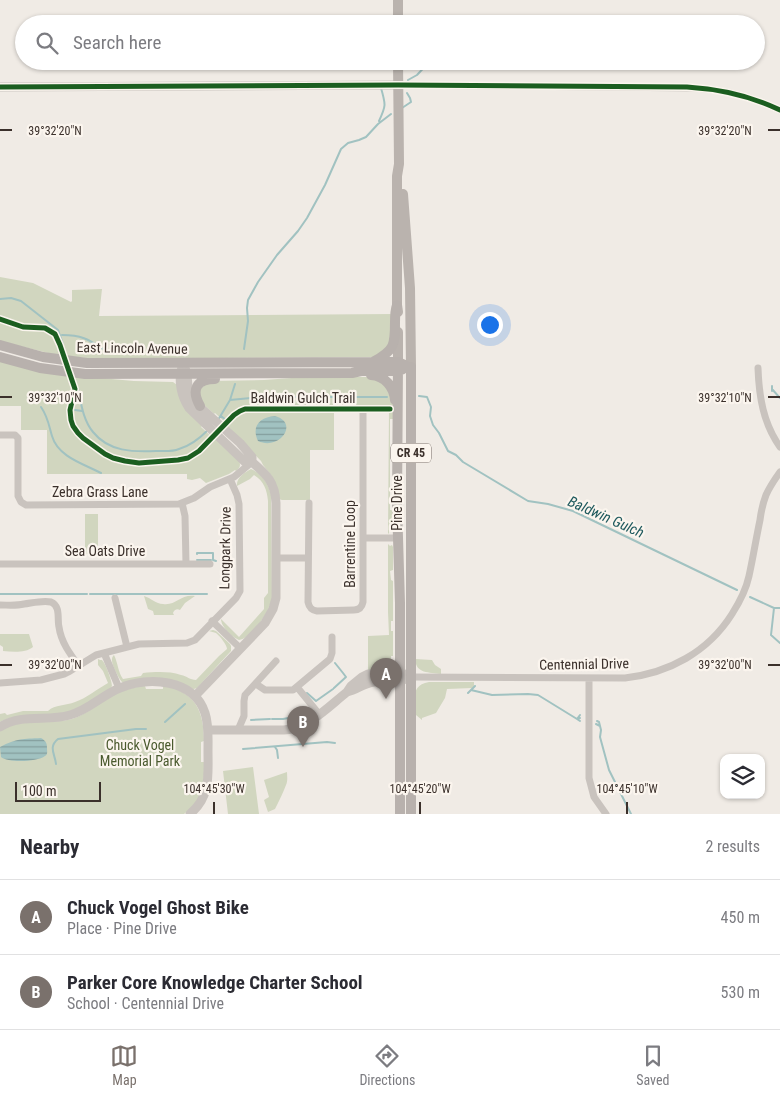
<!DOCTYPE html>
<html lang="en">
<head>
<meta charset="utf-8">
<style>
  :root { --surface:#fff; --page:#f7f7f7; --text:#2b2b33; --muted:#7c7c81; --line:#e1e1e2; --accent:#7a716c }
  body { margin:0; font-family:"Roboto Condensed",sans-serif; background:var(--page); color:var(--text) }
  .controls { position:absolute; right:15px; bottom:15px; display:grid; overflow:hidden; border-radius:10px; box-shadow:0 1px 4px #0004 }
  .controls button { width:45px; height:45px; display:grid; place-items:center; padding:0; border:0; border-bottom:1px solid var(--line); background:var(--surface); color:var(--text); font:25px sans-serif }
  .scale { position:absolute; left:15px; bottom:12px; width:86px; box-sizing:border-box; padding-left:5px; border:2px solid #3b302b; border-top:0; font-size:14px; line-height:18px; white-space:nowrap; color:#3b302b; -webkit-text-stroke:4px #fbf5ee; paint-order:stroke }
  .you { position:absolute; left:489px; top:324px; width:18px; height:18px; margin:-12px; border:4px solid #fff; border-radius:50%; background:#1a73e8; box-shadow:0 0 0 8px #1a73e833 }
  .badge { display:grid; place-items:center; width:32px; height:32px; border-radius:50%; background:var(--accent); color:#fff; font-size:16px; font-weight:700 }
  .pin { position:absolute; translate:-50% -41px; filter:drop-shadow(0 1px 2px #0008) }
  .pin::after { content:''; position:absolute; top:26px; width:18px; height:15px; background:inherit; clip-path:polygon(0 0,100% 0,50% 100%) }
  .list { margin:0; padding:0; list-style:none }
  h2 { display:flex; justify-content:space-between; align-items:center; height:65px; margin:0; padding:0 20px; font-size:21px }
  h2 small { font-size:16px; font-weight:400; color:var(--muted) }
  .list li { display:grid; grid-template-columns:32px 1fr auto; gap:15px; align-items:center; box-sizing:border-box; height:75px; padding:0 20px; border-top:1px solid var(--line) }
  .list b { display:block; font-size:19px; white-space:nowrap }
  .list p { margin:0; font-size:16px; white-space:nowrap; color:var(--muted) }
  .list em { font-size:16px; font-style:normal; color:var(--muted) }
  .icon { flex:none; width:28px; height:28px; fill:none; stroke:currentColor; stroke-width:2; stroke-linecap:round; stroke-linejoin:round }
  .map { position:relative; flex:none; width:780px; height:814px; overflow:hidden }
  .search { position:absolute; background:var(--surface); box-shadow:0 1px 4px #0004; left:15px; right:15px; top:15px; height:55px; display:flex; align-items:center; gap:12px; box-sizing:border-box; padding:0 18px; border-radius:28px; color:var(--muted); font-size:19px }
  .sheet { height:215px; background:var(--surface) }
  nav { display:flex; justify-content:space-around; align-items:center; box-sizing:border-box; height:70px; border-top:1px solid var(--line); background:var(--surface); font-size:14px; color:var(--muted) }
  nav a { display:grid; justify-items:center; gap:2px }
  nav .on { color:var(--accent) }
  .map>svg:first-child { display:block }
</style>
</head>
<body>
<div class="map">
<svg width="780" height="814" viewBox="0 0 780 814">
  <defs>
    <pattern id="water-rules" width="6" height="5" patternUnits="userSpaceOnUse" patternTransform="scale(1.25)"><rect width="6" height="5" fill="#a1c2c1"/><path d="M0 2.5h6" fill="none" stroke="#849e9d"/></pattern>
  </defs>
  <rect width="100%" height="100%" fill="#f0ebe5"/>
  <!-- green -->
  <path fill="#d1d6bf" d="M0 277 33 283 71 302 72 301V290L102 289 99 316 393 314 389 346 374 357 96 359 56 355 0 341Z
    M0 361 100 378 134 381 173 382 177 385 202 426 201 427 214 439 215 438 239 461C241 465 240 468 236 471L235 470 229 474 206 483 200 478 192 480 187 479V474H47V430H21V406H0Z
    M305 377H367L383 382 393 398V419H390V510H393L392 530 389 531V533L388 534 389 410H334V450H310V500H282L279 499 271 475 263 465 261 461 227 426 228 425 215 413 214 414 201 402 199 390 210 381 264 380Z
    M251 469C263 474 268 483 271 495L272 598C270 611 252 638 239 640 232 637 221 627 221 619L239 637 264 609V598L268 593V501C267 490 264 481 254 475L250 479 237 486C236 478 245 472 251 469Z
    M85 514H98V554H85Z
    M388 544 390 546 392 545 393 547V570L390 571 391 580 393 581V621H391V631H393V656H391V660L387 666 388 668 384 670 368 671V636L389 635 388 612Z
    M144 596C151 598 156 604 163 604 176 606 180 594 195 596L185 603 180 610C177 608 174 610 173 613L174 615H154L153 611 148 609Z
    M213 630 216 631 230 644 231 646V651L197 688 194 689 122 682C119 679 111 664 112 659 112 657 113 656 114 655 118 663 118 672 123 679L141 676 143 673C155 672 169 671 181 675 187 676 190 680 196 680L219 656 227 649C227 645 220 636 216 633 214 632 211 632 209 631Z
    M0 634H29L33 647C26 653 13 652 3 651V647L0 645Z
    M98 659C99 660 101 660 102 660 106 664 112 681 112 686L110 689C95 699 79 711 61 713 40 717 19 712 0 722V714L5 713 7 715 23 711H48C55 704 66 706 75 702 87 698 97 689 108 683L103 671 98 665Z
    M415 659 432 660 435 665 441 669V674C429 672 416 674 415 659Z
    M429 682H474V686L472 688 447 689 445 698 436 713 422 718V720L416 715C415 700 410 685 429 682Z
    M141 686H145L146 689H163V686C196 691 204 712 204 741L201 742V762H204C205 784 202 801 184 814H0V731C21 717 48 725 72 719 88 714 100 702 115 694 124 690 132 688 141 686Z
    M253 767 259 814H228L223 771Z
    M287 772C287 776 288 781 286 785 283 793 279 801 275 809L268 812 264 800 269 797 264 780Z"/>
  <!-- water -->
  <path fill="url(#water-rules)" d="M275 416C300 423 279 451 258 441 251 426 260 417 275 416Z
    M41 738C46 741 47 743 47 748 47 752 48 754 45 756 37 762 8 763 1 757L0 747C17 738 23 739 41 738Z"/>
  <g fill="none" stroke-linecap="round" stroke-linejoin="round">
    <!-- stream -->
    <path stroke="#a1c2c1" stroke-width="2" d="M408 80 417 75 430 61
      M402 108 411 102 410 98 407 93
      M379 121C386 106 386 105 381 88
      M0 299 11 298 21 301 58 330 63 344
      M62 335C81 335 88 339 103 349
      M244 349 248 321 247 308 248 300 258 282 277 255 298 231 307 218 325 185 341 149 348 143 359 140 366 137 378 124 391 114
      M772 386V391
      M78 389C81 403 83 420 93 432 109 452 133 452 156 451 164 451 172 452 179 449 190 446 200 438 208 430
      M772 389 780 398
      M419 396 427 397 431 407 430 416 433 425 439 433 448 451 456 455 463 462 528 501 548 504 573 511 737 590
      M230 400 261 397H387
      M41 407C48 417 49 426 52 436 58 457 84 464 101 473
      M75 410 82 411
      M221 416 226 420
      M218 420 230 400 235 384
      M197 554V553H213V560L216 561
      M197 560H211
      M0 594H87
      M90 594H207
      M750 597 774 608H780
      M774 608 771 635 780 643
      M334 688 346 677 343 673 335 663
      M471 690 492 695 528 694 538 695 577 719 580 718
      M307 693 316 701 333 689
      M468 693 475 686
      M272 719H282
      M283 719 299 716
      M251 720 270 719
      M580 721 577 719 580 715
      M597 721 599 722 600 726
      M165 722 185 704
      M596 724 600 726 601 730 600 737 609 770 631 814
      M275 747 277 750 278 758
      M243 749 327 742 335 743
      M56 764C55 754 48 747 58 739L136 729H146"/>
    <!-- minor -->
    <path stroke="#c9c3be" stroke-width="7" d="M398 85 695 88C724 90 754 97 780 110
      M758 368C759 396 763 423 780 447
      M0 435H15L18 438V496L21 502 26 505 179 504 194 498 210 487 234 477 252 462
      M182 503 185 516 186 564
      M309 503 308 602C309 607 311 610 317 611L354 610C359 610 362 607 363 602V413
      M363 538H397
      M276 558H308
      M0 564H210
      M115 598 127 647
      M0 605C8 605 16 606 24 604 32 603 43 600 51 602 61 606 57 620 59 627 61 642 70 654 79 666
      M212 621 240 648
      M104 653 119 688
      M411 677 625 678C669 673 708 652 732 614 739 603 746 590 749 576 753 558 756 539 760 520 761 512 763 503 766 495 770 486 775 479 780 472
      M589 679V778L594 797 606 814
      M0 683 41 680 64 674 70 671 96 655 139 644 187 643 195 640 236 598 240 591 239 504 237 495 230 479
      M256 684 265 690H293L330 659 332 653V637
      M297 687 319 714
      M238 730 244 716V701L245 695 276 661"/>
    <!-- tertiary -->
    <path stroke="#c9c3be" stroke-width="9" d="M0 87 398 85
      M182 367C178 381 181 396 189 408L245 462H252
      M185 368 187 374 188 387 192 400 240 443 252 457V462C267 475 275 482 276 503V598L273 609 265 623 195 696
      M347 692C357 690 364 683 374 682 385 680 396 683 406 679
      M0 727C22 713 47 722 70 715 89 710 102 695 120 688 149 676 194 679 205 713 209 725 208 738 208 751 208 776 211 796 190 814
      M208 730H284C309 728 328 707 347 692L351 686 362 677 368 674 400 672 411 677"/>
    <!-- secondary -->
    <path stroke="#bab3ae" stroke-width="10" d="M398 24V0
      M398 61 399 164 397 176V305L398 312
      M403 194 410 288 411 367
      M398 332V362"/>
    <!-- primary -->
    <path stroke="#b8b1ad" stroke-width="10" d="M0 345 43 357 87 363 372 362H398L405 365
      M0 357 40 368 85 374 352 373 361 371H398L403 369
      M373 362C395 350 395 345 395 322 395 316 395 311 397 305
      M398 362 397 505 400 603V814
      M411 367V814
      M371 375C385 376 394 387 395 400
      M200 406C191 390 196 379 215 379"/>
    <defs>
      <path id="cycleway" d="M0 87 398 85 687 87C719 89 751 96 780 110
        M0 319 23 327 45 328 55 334 60 345 75 389 70 410 71 420 73 426 78 433 83 438 105 454 113 458 125 461 139 463 178 460 188 458 199 451 234 415 240 411 245 409H390"/>
    </defs>
    <!-- cycleway casing -->
    <use href="#cycleway" stroke="#fbf5ee" stroke-width="8"/>
    <!-- cycleway -->
    <use href="#cycleway" stroke="#1b5e20" stroke-width="5"/>
  </g>
  <!-- ticks -->
  <path fill="none" stroke="#3b302b" stroke-width="2" d="M0 130H12M768 130H780M0 397H12M768 397H780M0 665H12M768 665H780M214 802V814M420 802V814M627 802V814"/>
  <g text-anchor="middle" dominant-baseline="central" stroke-width="4.5" stroke-linejoin="round" paint-order="stroke">
    <!-- shield labels -->
    <rect fill="#fbf5ee" stroke="#756b66" stroke-width="1" x="391" y="443.5" width="40" height="19" rx="4"/>
    <g font-size="12" font-weight="bold" fill="#3b302b">
      <text x="411" y="453">CR 45</text>
    </g>
    <!-- street labels -->
    <g font-size="14" fill="#3b302b" stroke="#fbf5ee">
      <text transform="translate(132 348) rotate(1)">East Lincoln Avenue</text>
      <text x="303" y="398">Baldwin Gulch Trail</text>
      <text x="100" y="492">Zebra Grass Lane</text>
      <text transform="translate(397 503) rotate(-90)">Pine Drive</text>
      <text transform="translate(350 544) rotate(-90)">Barrentine Loop</text>
      <text transform="translate(225 548) rotate(-89)">Longpark Drive</text>
      <text x="105" y="551">Sea Oats Drive</text>
      <text transform="translate(584 664) rotate(-1)">Centennial Drive</text>
    </g>
    <!-- park labels -->
    <g font-size="14" fill="#4a5a2e" stroke="#fbf5ee">
      <text x="140" y="745">Chuck Vogel<tspan x="140" dy="16">Memorial Park</tspan></text>
    </g>
    <!-- water labels -->
    <g font-size="15" font-style="italic" fill="#1f5a5e" stroke="#fbf5ee">
      <text transform="translate(606 517) rotate(24)">Baldwin Gulch</text>
    </g>
  </g>
  <g font-size="12" text-anchor="middle" fill="#3b302b" stroke="#fbf5ee" stroke-width="4.5" stroke-linejoin="round" paint-order="stroke">
    <text x="55" y="135">39°32'20"N</text>
    <text x="725" y="135">39°32'20"N</text>
    <text x="55" y="402">39°32'10"N</text>
    <text x="725" y="402">39°32'10"N</text>
    <text x="55" y="669">39°32'00"N</text>
    <text x="725" y="669">39°32'00"N</text>
    <text x="214" y="793">104°45'30"W</text>
    <text x="420" y="793">104°45'20"W</text>
    <text x="627" y="793">104°45'10"W</text>
  </g>
</svg>
<div class="controls">
<button><svg class="icon" aria-label="layers" viewBox="0 0 24 24"><path d="M12 4l9 5-9 5-9-5zM3 14l9 5 9-5"/></svg></button>
</div>
<div class="scale">100 m</div>
<div class="you"></div>
<div class="pin badge" style="left:386px;top:699px">A</div>
<div class="pin badge" style="left:303px;top:747px">B</div>
<div class="search"><svg class="icon" aria-label="search" viewBox="0 0 24 24"><circle cx="10" cy="10" r="6"/><path d="M15 15l6 6"/></svg>Search here</div>
</div>
<section class="sheet">
<h2>Nearby<small>2 results</small></h2>
<ul class="list">
<li><span class="badge">A</span><div><b>Chuck Vogel Ghost Bike</b><p>Place · Pine Drive</p></div><em>450 m</em></li>
<li><span class="badge">B</span><div><b>Parker Core Knowledge Charter School</b><p>School · Centennial Drive</p></div><em>530 m</em></li>
</ul>
</section>
<nav>
<a class="on"><svg class="icon" aria-label="map" viewBox="0 0 24 24"><path d="M3 6l6-2 6 2 6-2v14l-6 2-6-2-6 2zM9 4v14M15 6v14"/></svg>Map</a>
<a><svg class="icon" aria-label="directions" viewBox="0 0 24 24"><path d="M12 3l9 9-9 9-9-9zM9 14v-3h6M13 9l2 2-2 2"/></svg>Directions</a>
<a><svg class="icon" aria-label="saved" viewBox="0 0 24 24"><path d="M7 4h10v16l-5-4-5 4z"/></svg>Saved</a>
</nav>
</body>
</html>
